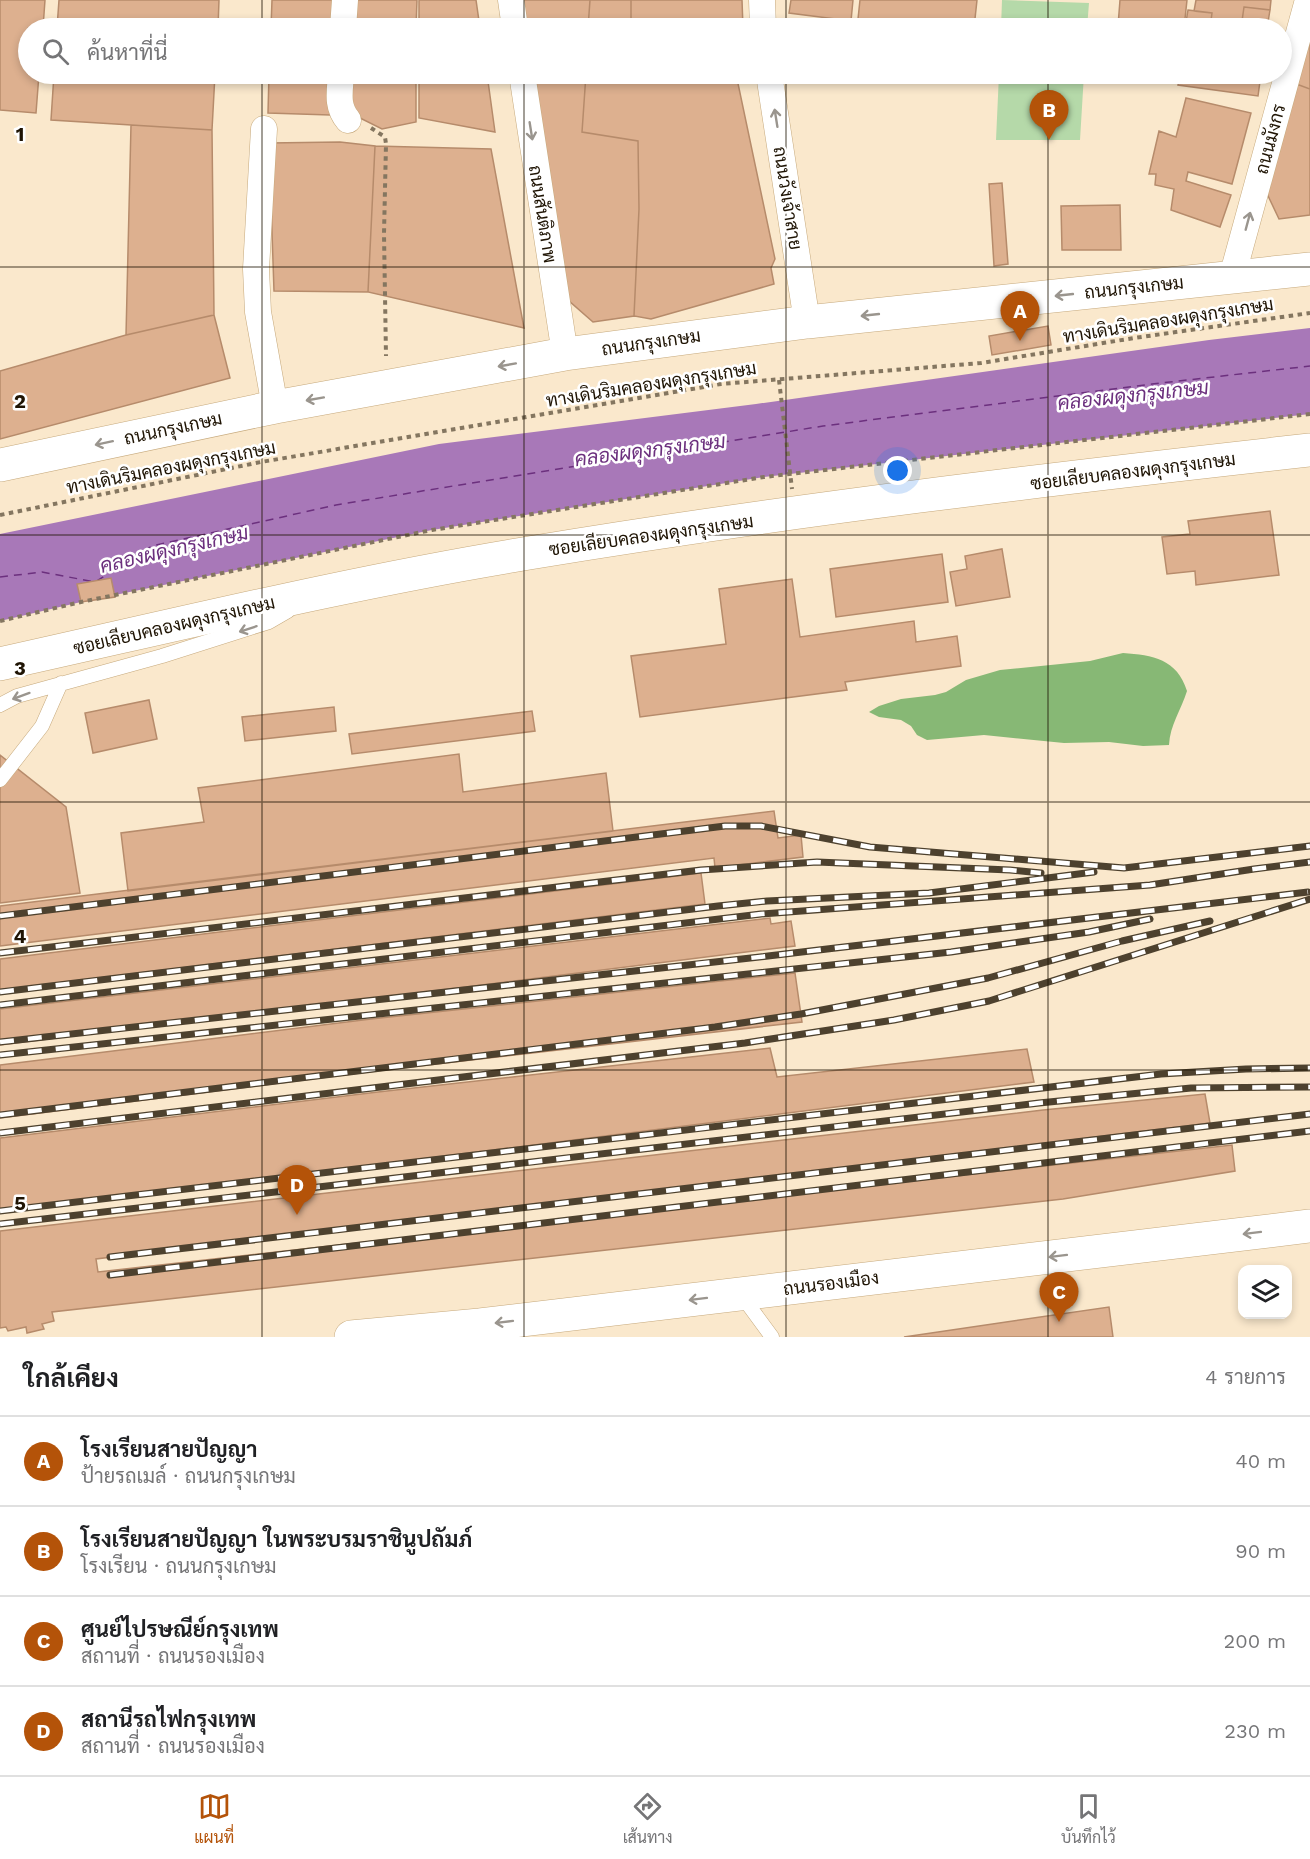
<!DOCTYPE html>
<html lang="th">
<head>
<meta charset="utf-8">
<style>
  :root { --surface:#fff; --page:#f2f2f2; --text:#202124; --muted:#757577; --line:#e0e0e0; --accent:#b45309 }
  body { margin:0; font-family:"Work Sans",Sarabun,sans-serif; background:var(--page); color:var(--text) }
  .controls { position:absolute; right:18px; bottom:18px; display:grid; overflow:hidden; border-radius:12px; box-shadow:0 3px 9px #0003 }
  .controls button { width:54px; height:54px; display:grid; place-items:center; padding:0; border:0; border-bottom:2px solid var(--line); background:var(--surface); color:var(--text); font:30px sans-serif }
  .you { position:absolute; left:898px; top:471px; width:21px; height:21px; margin:-15px; border:4px solid #fff; border-radius:50%; background:#1a73e8; box-shadow:0 0 0 9px #1a73e833 }
  .badge { display:grid; place-items:center; width:39px; height:39px; border-radius:50%; background:var(--accent); color:#fff; font-size:20px; font-weight:700 }
  .pin { position:absolute; translate:-50% -50px; filter:drop-shadow(0 2px 3px #0008) }
  .pin::after { content:''; position:absolute; top:32px; width:21px; height:18px; background:inherit; clip-path:polygon(0 0,100% 0,50% 100%) }
  .list { margin:0; padding:0; list-style:none }
  h2 { display:flex; justify-content:space-between; align-items:center; height:78px; margin:0; padding:0 24px; font-size:26px }
  h2 small { font-size:20px; font-weight:400; color:var(--muted) }
  .list li { display:grid; grid-template-columns:39px 1fr auto; gap:18px; align-items:center; box-sizing:border-box; height:90px; padding:0 24px; border-top:2px solid var(--line) }
  .list b { display:block; font-size:22px; white-space:nowrap }
  .list p { margin:0; font-size:20px; white-space:nowrap; color:var(--muted) }
  .list em { font-size:20px; font-style:normal; color:var(--muted) }
  .icon { flex:none; width:33px; height:33px; fill:none; stroke:currentColor; stroke-width:2; stroke-linecap:round; stroke-linejoin:round }
  .map { position:relative; flex:none; width:1310px; height:1337px; overflow:hidden }
  .search { position:absolute; background:var(--surface); box-shadow:0 3px 9px #0003; left:18px; right:18px; top:18px; height:66px; display:flex; align-items:center; gap:15px; box-sizing:border-box; padding:0 21px; border-radius:33px; color:var(--muted); font-size:22px }
  .sheet { height:438px; background:var(--surface) }
  nav { display:flex; justify-content:space-around; align-items:center; box-sizing:border-box; height:84px; border-top:2px solid var(--line); background:var(--surface); font-size:16px; color:var(--muted) }
  nav a { display:grid; justify-items:center; gap:3px }
  nav .on { color:var(--accent) }
  .map>svg:first-child { display:block }
</style>
</head>
<body>
<div class="map">
<svg width="1310" height="1337" viewBox="0 0 1310 1337">
  <rect width="100%" height="100%" fill="#fae8cc"/>
  <!-- green -->
  <path fill="#b5d9a9" d="M1002 0 1089 3 1087 28H1001Z
    M999 74H1084L1080 140H996Z"/>
  <!-- forest -->
  <path fill="#87b875" d="M1123 653C1153 655 1177 659 1187 691 1181 710 1170 725 1169 745L1143 746 1109 742 1064 743 984 735 927 740 917 735 911 726 901 720 879 717 869 712 879 706 901 699 935 695 946 692 966 680 1000 670 1090 661Z"/>
  <!-- water -->
  <path fill="#a878b8" d="M1310 328V414L764 477 432 530 81 602 0 621V534L439 444 756 404 1209 340Z"/>
  <g fill="none" stroke-linecap="round" stroke-linejoin="round">
    <!-- ferry -->
    <path stroke="#6c307e" stroke-width="1.5" stroke-dasharray="8 6" stroke-linecap="butt" d="M0 577 42 572 95 582 152 546 336 505 823 426 1152 384 1310 366"/>
  </g>
  <!-- building -->
  <path fill="#ddb08f" stroke="#b68b6b" stroke-width="1.5" d="M0 0H45L43 28H28V74H39L36 113 0 110Z
    M59 0H219L218 28H57Z
    M272 0H335L334 28H271Z
    M353 0H417L416 28H351Z
    M419 0H476L480 28H419Z
    M522 0H590L588 28H527Z
    M590 0H631V28H588Z
    M631 0H742L743 28H631Z
    M791 0H853L851 21 789 13Z
    M860 0H977L974 28 858 19Z
    M1120 0H1187L1184 28 1118 26Z
    M1196 0H1271L1270 10 1244 7 1241 28H1210L1212 13 1194 11Z
    M1244 7 1270 10 1267 28H1241Z
    M1188 10 1212 13 1210 28H1185Z
    M1310 16V89L1291 82Z
    M54 74H215L212 130 51 120Z
    M269 74H332L330 115 268 113Z
    M347 74H416V122L382 129 344 110Z
    M419 74H487L495 132 419 118Z
    M534 74H586L582 132 638 141 639 209 634 316 593 322 568 300Z
    M586 74H736L775 259 771 268 774 284 651 319 634 316 639 209 638 141 582 132Z
    M1180 74H1261L1258 96 1178 85Z
    M1291 82 1310 89V215L1279 219 1262 183Z
    M1186 98 1251 113 1232 184 1188 172 1186 181 1231 195 1220 227 1171 210 1174 189 1155 185 1156 174H1149L1159 131 1176 137Z
    M131 125 212 130 214 315 126 335Z
    M340 142 375 146 368 292 274 291 269 143Z
    M375 146 491 149 524 328 368 292Z
    M1002 183 1008 264 994 266 989 184Z
    M1120 205 1121 250H1062L1061 206Z
    M214 315 230 378 0 439V371L126 335Z
    M1048 326 1051 345 992 355 989 336Z
    M1270 511 1279 575 1196 585 1195 571 1167 574 1162 537 1190 534 1188 521Z
    M1002 549 1010 597 956 606 950 572 967 569 965 556Z
    M942 554 948 602 836 617 830 569Z
    M111 578 115 597 81 602 77 584Z
    M792 579 800 637 914 621 916 642 957 636 961 666 845 682 847 690 640 717 631 656 726 644 719 589Z
    M149 700 157 739 93 753 85 713Z
    M334 707 336 731 245 741 242 717Z
    M532 711 535 731 352 754 349 734Z
    M459 754 463 792 606 773 613 831 128 891 121 833 204 822 198 788Z
    M0 755 66 807 80 893 0 903Z
    M774 811 778 838 801 835 803 857 715 868 714 858 0 946V906Z
    M701 873 705 904 0 990V959Z
    M770 918 771 924 791 921 795 946 0 1045V1009Z
    M795 973 802 1022 376 1071 0 1118V1065L371 1019Z
    M770 1048 777 1077 1027 1049 1034 1082 0 1212V1138L378 1092Z
    M1205 1094 1210 1123 96 1259 98 1272 1232 1145 1235 1171 1063 1199 52 1312 54 1321 42 1324 44 1329 27 1333 26 1327 8 1331 6 1327 0 1328V1231L1043 1110Z
    M1109 1307 1113 1337H904Z"/>
  <g fill="none" stroke-linecap="round" stroke-linejoin="round">
    <defs>
      <path id="lane" d="M0 705 17 696 162 656 269 622 288 611
        M0 780 42 726 61 683
        M742 1296 772 1337"/>
      <path id="street" d="M511 0 515 28
        M762 0 763 28
        M343 28 345 0
        M341 74C340 91 336 106 348 120
        M522 74 565 354
        M769 74 807 322
        M264 129 256 269 258 312 275 407
        M1232 277 1308 0"/>
      <path id="secondary" d="M0 465 275 407 565 354 807 322 1310 269
        M0 664C176 625 351 582 529 553 788 510 1049 479 1310 450
        M351 1337 480 1325 1310 1226"/>
    </defs>
    <!-- lane casing -->
    <use href="#lane" stroke="#c6a97c" stroke-width="15"/>
    <!-- street casing -->
    <use href="#street" stroke="#c6a97c" stroke-width="27"/>
    <!-- secondary casing -->
    <use href="#secondary" stroke="#c6a97c" stroke-width="34"/>
    <!-- path -->
    <path stroke="#847660" stroke-width="4" stroke-dasharray="4.5 4.5" stroke-linecap="butt" d="M371 128 385 137 386 144 384 234 386 356
      M0 515 261 462 721 384 981 363 1134 338 1310 313
      M0 621 81 602 432 530 764 477 1310 414"/>
    <!-- lane -->
    <use href="#lane" stroke="#fff" stroke-width="14"/>
    <!-- street -->
    <use href="#street" stroke="#fff" stroke-width="26"/>
    <!-- secondary -->
    <use href="#secondary" stroke="#fff" stroke-width="33"/>
    <defs>
      <path id="rail" d="M0 916 725 826H761L870 847 1124 868 1310 846
        M0 953 701 870 817 862 1010 870 1041 873
        M0 992 718 906 767 901 929 893 1094 872
        M0 1005 761 914 1150 885 1254 869 1310 862
        M0 1042 768 956 1308 892
        M0 1055 951 952 1089 932 1150 919
        M0 1115 715 1027 801 1014 988 978 1122 941 1210 921
        M0 1133 745 1043 894 1020 989 1001 1310 899
        M0 1211 1161 1074 1246 1069 1310 1068
        M0 1224 1039 1103 1191 1088 1310 1087
        M110 1257 1310 1114
        M110 1275 1310 1131"/>
    </defs>
    <!-- rail casing -->
    <use href="#rail" stroke="#4d412e" stroke-width="7"/>
    <!-- rail -->
    <use href="#rail" stroke="#fff" stroke-width="4.5" stroke-dasharray="14" stroke-linecap="butt"/>
    <!-- path-bridge -->
    <path stroke="#847660" stroke-width="4" stroke-dasharray="4.5 4.5" stroke-linecap="butt" d="M779 380 792 489"/>
  </g>
  <!-- one-way arrows -->
  <defs><path id="oneway-shaft" d="M-6 0H5M1.5-3L5.5 0L1.5 3" fill="none" stroke-width="1.6" stroke-linecap="round" stroke-linejoin="round" transform="scale(1.5)"/></defs>
  <g stroke="#9a958e">
    <use href="#oneway-shaft" transform="translate(776 118) rotate(-99)"/>
    <use href="#oneway-shaft" transform="translate(531 131) rotate(81)"/>
    <use href="#oneway-shaft" transform="translate(1248 221) rotate(-75)"/>
    <use href="#oneway-shaft" transform="translate(1064 295) rotate(174)"/>
    <use href="#oneway-shaft" transform="translate(870 315) rotate(174)"/>
    <use href="#oneway-shaft" transform="translate(507 365) rotate(170)"/>
    <use href="#oneway-shaft" transform="translate(315 399) rotate(170)"/>
    <use href="#oneway-shaft" transform="translate(104 443) rotate(168)"/>
    <use href="#oneway-shaft" transform="translate(248 629) rotate(162)"/>
    <use href="#oneway-shaft" transform="translate(21 696) rotate(160)"/>
    <use href="#oneway-shaft" transform="translate(1252 1233) rotate(173)"/>
    <use href="#oneway-shaft" transform="translate(1058 1256) rotate(173)"/>
    <use href="#oneway-shaft" transform="translate(698 1299) rotate(173)"/>
    <use href="#oneway-shaft" transform="translate(504 1322) rotate(173)"/>
  </g>
  <!-- grid -->
  <path fill="none" stroke="#1f1404" stroke-width="1.5" stroke-opacity="0.55" d="M262 0V28M524 0V28M786 0V28M1048 0V28M262 74V1337M524 74V1337M786 74V1337M1048 74V1337M0 267H1310M0 535H1310M0 802H1310M0 1070H1310"/>
  <g text-anchor="middle" dominant-baseline="central" stroke-width="5" stroke-linejoin="round" paint-order="stroke">
    <!-- street labels -->
    <g font-size="18" fill="#1f1404" stroke="#fff">
      <text transform="translate(1270 139) rotate(-75)">ถนนมังกร</text>
      <text transform="translate(788 198) rotate(81)">ถนนวังเจ้าสาย</text>
      <text transform="translate(543 214) rotate(81)">ถนนสันติภาพ</text>
      <text transform="translate(1134 287) rotate(-6)">ถนนกรุงเกษม</text>
      <text transform="translate(1168 320) rotate(-9)">ทางเดินริมคลองผดุงกรุงเกษม</text>
      <text transform="translate(651 342) rotate(-8)">ถนนกรุงเกษม</text>
      <text transform="translate(651 384) rotate(-9)">ทางเดินริมคลองผดุงกรุงเกษม</text>
      <text transform="translate(173 428) rotate(-12)">ถนนกรุงเกษม</text>
      <text transform="translate(171 467) rotate(-11)">ทางเดินริมคลองผดุงกรุงเกษม</text>
      <text transform="translate(1133 471) rotate(-7)">ซอยเลียบคลองผดุงกรุงเกษม</text>
      <text transform="translate(651 535) rotate(-8)">ซอยเลียบคลองผดุงกรุงเกษม</text>
      <text transform="translate(174 625) rotate(-13)">ซอยเลียบคลองผดุงกรุงเกษม</text>
      <text transform="translate(831 1283) rotate(-7)">ถนนรองเมือง</text>
    </g>
    <!-- water labels -->
    <g font-size="20" font-style="italic" fill="#6c307e" stroke="#fff">
      <text transform="translate(1133 395) rotate(-6)">คลองผดุงกรุงเกษม</text>
      <text transform="translate(650 450) rotate(-7)">คลองผดุงกรุงเกษม</text>
      <text transform="translate(174 549) rotate(-13)">คลองผดุงกรุงเกษม</text>
    </g>
  </g>
  <g font-size="20" text-anchor="middle" font-weight="bold" fill="#1f1404" stroke="#fff" stroke-width="5" stroke-linejoin="round" paint-order="stroke">
    <text x="20" y="141">1</text>
    <text x="20" y="408">2</text>
    <text x="20" y="675">3</text>
    <text x="20" y="943">4</text>
    <text x="20" y="1210">5</text>
  </g>
</svg>
<div class="controls">
<button><svg class="icon" aria-label="layers" viewBox="0 0 24 24"><path d="M12 4l9 5-9 5-9-5zM3 14l9 5 9-5"/></svg></button>
</div>
<div class="you"></div>
<div class="pin badge" style="left:1020px;top:341px">A</div>
<div class="pin badge" style="left:1049px;top:140px">B</div>
<div class="pin badge" style="left:1059px;top:1322px">C</div>
<div class="pin badge" style="left:297px;top:1215px">D</div>
<div class="search"><svg class="icon" aria-label="search" viewBox="0 0 24 24"><circle cx="10" cy="10" r="6"/><path d="M15 15l6 6"/></svg>ค้นหาที่นี่</div>
</div>
<section class="sheet">
<h2>ใกล้เคียง<small>4 รายการ</small></h2>
<ul class="list">
<li><span class="badge">A</span><div><b>โรงเรียนสายปัญญา</b><p>ป้ายรถเมล์ · ถนนกรุงเกษม</p></div><em>40 m</em></li>
<li><span class="badge">B</span><div><b>โรงเรียนสายปัญญา ในพระบรมราชินูปถัมภ์</b><p>โรงเรียน · ถนนกรุงเกษม</p></div><em>90 m</em></li>
<li><span class="badge">C</span><div><b>ศูนย์ไปรษณีย์กรุงเทพ</b><p>สถานที่ · ถนนรองเมือง</p></div><em>200 m</em></li>
<li><span class="badge">D</span><div><b>สถานีรถไฟกรุงเทพ</b><p>สถานที่ · ถนนรองเมือง</p></div><em>230 m</em></li>
</ul>
</section>
<nav>
<a class="on"><svg class="icon" aria-label="map" viewBox="0 0 24 24"><path d="M3 6l6-2 6 2 6-2v14l-6 2-6-2-6 2zM9 4v14M15 6v14"/></svg>แผนที่</a>
<a><svg class="icon" aria-label="directions" viewBox="0 0 24 24"><path d="M12 3l9 9-9 9-9-9zM9 14v-3h6M13 9l2 2-2 2"/></svg>เส้นทาง</a>
<a><svg class="icon" aria-label="saved" viewBox="0 0 24 24"><path d="M7 4h10v16l-5-4-5 4z"/></svg>บันทึกไว้</a>
</nav>
</body>
</html>
